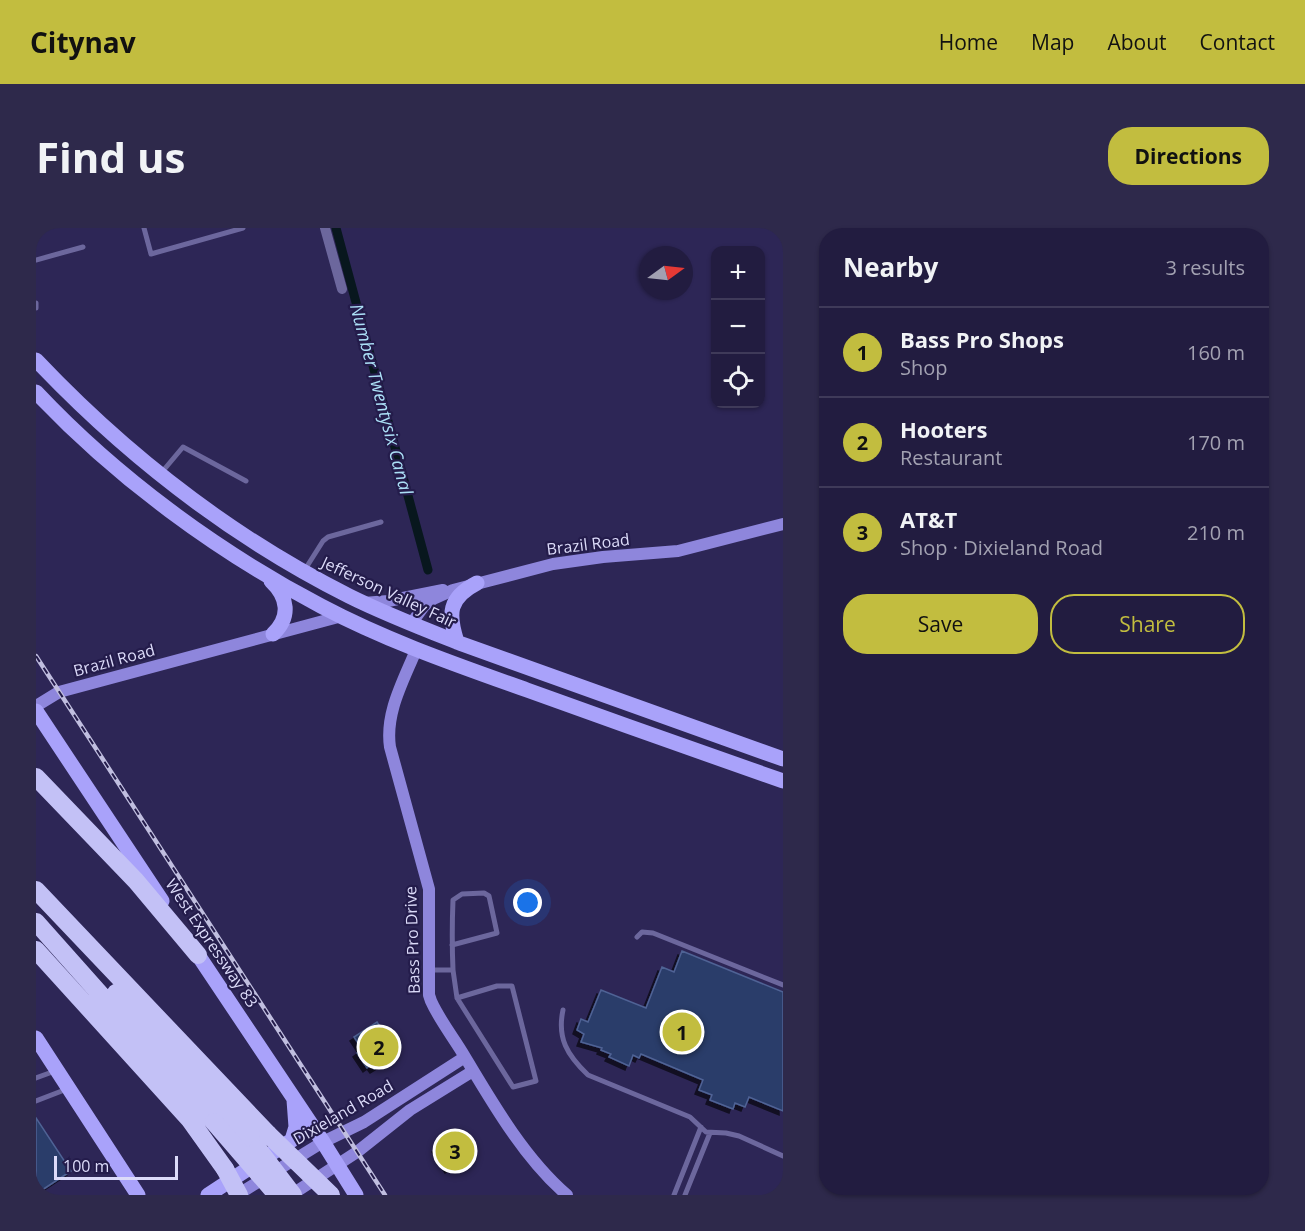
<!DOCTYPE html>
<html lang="en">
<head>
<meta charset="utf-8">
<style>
  :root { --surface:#221c40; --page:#2e294b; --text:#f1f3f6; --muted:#a2a1b1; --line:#3f3a59; --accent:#c2bd3f }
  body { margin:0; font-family:"Open Sans",sans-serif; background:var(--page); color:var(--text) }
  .controls { position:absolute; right:18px; top:18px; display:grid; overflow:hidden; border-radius:12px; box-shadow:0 2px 4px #0004 }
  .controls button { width:54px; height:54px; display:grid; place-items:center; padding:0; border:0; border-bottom:2px solid var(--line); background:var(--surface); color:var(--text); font:30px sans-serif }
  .compass { position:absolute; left:603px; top:18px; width:54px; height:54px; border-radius:50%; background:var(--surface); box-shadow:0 2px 4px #0004; rotate:75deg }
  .scale { position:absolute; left:18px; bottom:15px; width:124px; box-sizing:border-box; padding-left:6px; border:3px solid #dcdbf9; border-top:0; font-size:16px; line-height:21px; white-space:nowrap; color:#dcdbf9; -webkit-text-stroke:4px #241c4b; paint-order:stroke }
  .you { position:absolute; left:492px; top:675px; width:21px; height:21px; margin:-15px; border:4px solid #fff; border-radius:50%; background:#1a73e8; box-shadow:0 0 0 9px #1a73e833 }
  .badge { display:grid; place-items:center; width:39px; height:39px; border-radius:50%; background:var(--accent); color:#111; font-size:20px; font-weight:700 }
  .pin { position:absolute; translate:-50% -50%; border:3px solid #fff; box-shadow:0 2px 6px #0006 }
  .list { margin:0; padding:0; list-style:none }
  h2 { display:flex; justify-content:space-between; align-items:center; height:78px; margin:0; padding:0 24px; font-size:26px }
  h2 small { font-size:20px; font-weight:400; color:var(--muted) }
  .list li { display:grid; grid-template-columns:39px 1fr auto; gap:18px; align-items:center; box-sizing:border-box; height:90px; padding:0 24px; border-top:2px solid var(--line) }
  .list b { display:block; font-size:22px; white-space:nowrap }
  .list p { margin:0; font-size:20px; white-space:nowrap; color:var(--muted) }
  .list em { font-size:20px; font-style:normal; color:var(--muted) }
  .actions { display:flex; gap:12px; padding:18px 24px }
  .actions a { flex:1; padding:14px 0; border:2px solid var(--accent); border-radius:24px; text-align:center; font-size:21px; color:var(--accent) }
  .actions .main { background:var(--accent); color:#111 }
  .icon { flex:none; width:33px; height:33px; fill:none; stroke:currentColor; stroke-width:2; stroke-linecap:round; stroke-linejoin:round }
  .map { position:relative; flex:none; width:747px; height:967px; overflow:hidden; border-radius:24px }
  header { display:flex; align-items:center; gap:36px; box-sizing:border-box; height:84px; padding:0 30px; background:var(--accent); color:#111 }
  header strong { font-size:28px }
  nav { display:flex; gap:33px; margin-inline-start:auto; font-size:21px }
  .intro { display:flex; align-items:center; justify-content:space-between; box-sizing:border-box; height:144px; padding:0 36px }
  h1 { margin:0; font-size:42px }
  .button { padding:15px 27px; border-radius:24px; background:var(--accent); color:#111; font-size:21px; font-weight:700 }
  main { display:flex; gap:36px; padding:0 36px }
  aside { flex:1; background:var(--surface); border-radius:24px; box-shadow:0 2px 4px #0004 }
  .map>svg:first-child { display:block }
</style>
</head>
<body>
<header>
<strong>Citynav</strong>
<nav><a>Home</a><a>Map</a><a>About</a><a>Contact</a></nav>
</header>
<div class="intro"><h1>Find us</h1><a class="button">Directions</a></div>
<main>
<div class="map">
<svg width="747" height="967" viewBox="0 0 747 967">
  <defs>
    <filter id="shadow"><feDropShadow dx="-4" dy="4" stdDeviation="0" flood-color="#0009"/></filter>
  </defs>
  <rect width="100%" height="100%" fill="#2d2656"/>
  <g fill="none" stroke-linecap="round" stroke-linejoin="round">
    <!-- canal -->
    <path stroke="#08171e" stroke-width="9" d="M300 0 392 342"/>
  </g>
  <!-- building -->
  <path fill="#2b3c6b" stroke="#4f6395" stroke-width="1.5" filter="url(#shadow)" d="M646 723 747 764V883L713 869 709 879 699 875 697 881 674 872 676 867 663 862 667 852 605 826 603 830 597 827 593 838 573 829 575 826 565 822 566 820 545 814 548 806 541 802 545 791 552 794 565 762 610 780 626 739 638 744Z
    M341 794 350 808 357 803 365 817 341 834 343 838 338 841 335 837 331 840 321 825 326 821 318 809Z
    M0 890 35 943 0 966Z
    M424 905 437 925 413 941 400 920Z"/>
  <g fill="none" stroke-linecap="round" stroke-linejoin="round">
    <!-- lane -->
    <path stroke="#6c679d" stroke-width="5" d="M108 0 115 26 207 0
      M0 32 47 19
      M0 75V80
      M126 244 147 219 210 253
      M268 343 287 313 292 309 345 294
      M601 709 606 704 617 705 747 757
      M416 717 461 705 453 668 448 665 426 666 417 672C416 696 416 719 417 742
      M394 742H417L421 770 477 859 500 853 476 758H461L421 770
      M527 782C521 810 531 827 552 847L654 889 670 904 690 905 703 908 747 928
      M0 850 19 843
      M0 873 31 861
      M638 967 665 899
      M649 967 674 905"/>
    <!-- street -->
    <path stroke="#6c679d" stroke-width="10" d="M289 0 306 61"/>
    <!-- secondary -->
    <path stroke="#8e86dc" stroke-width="12" d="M328 375 352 373 407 362
      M375 396 388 378 397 371 417 362 517 336 567 329 642 323 747 296
      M380 422C367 454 349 485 354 519L393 661V767L395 773C404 793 418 810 429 829 457 876 489 931 531 967
      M0 478 23 464 306 388
      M201 967 287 914 328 894 429 829
      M255 967 321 924 374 882 437 843"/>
    <!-- primary -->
    <path stroke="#a9a2fa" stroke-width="15" d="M0 132C91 228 194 308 313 368 349 386 388 401 426 416L747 531
      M0 164C81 250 181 323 285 378 351 413 421 437 491 462 576 493 662 523 747 553
      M235 353C252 369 255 389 237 406
      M421 414C412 386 412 370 441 355
      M0 483 126 673
      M156 718 287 914 320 967
      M0 810 102 967
      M172 967 256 912 260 899 258 872"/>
    <!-- highway -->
    <path stroke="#c3c1f6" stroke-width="18" d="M0 549 100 653 162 727
      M0 662 232 906
      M0 694 178 894
      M0 722 154 892 189 941
      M80 765 222 921"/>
    <defs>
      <path id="rail" d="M0 428 349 967"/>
    </defs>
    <!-- rail casing -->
    <use href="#rail" stroke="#c0bedf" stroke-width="4.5"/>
    <!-- rail -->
    <use href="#rail" stroke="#241c4b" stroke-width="2" stroke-dasharray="7" stroke-linecap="butt"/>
    <!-- highway-bridge -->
    <path stroke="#c3c1f6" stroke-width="18" d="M178 894 241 967
      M232 906 295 967
      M222 921 257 967
      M189 941 203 967"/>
  </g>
  <g text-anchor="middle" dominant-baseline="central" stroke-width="4.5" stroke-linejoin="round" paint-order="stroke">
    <!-- street labels -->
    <g font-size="16" fill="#dcdbf9" stroke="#241c4b">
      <text transform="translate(552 316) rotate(-7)">Brazil Road</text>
      <text transform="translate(353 364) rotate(25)">Jefferson Valley Fair</text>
      <text transform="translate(78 432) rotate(-15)">Brazil Road</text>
      <text transform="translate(376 712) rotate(-92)">Bass Pro Drive</text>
      <text transform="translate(176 715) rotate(56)">West Expressway 83</text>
      <text transform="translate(307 884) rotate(-30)">Dixieland Road</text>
    </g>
    <!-- water labels -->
    <g font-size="18" font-style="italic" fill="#abdff6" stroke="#241c4b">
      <text transform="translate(346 171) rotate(75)">Number Twentysix Canal</text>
    </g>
  </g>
</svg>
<div class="controls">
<button>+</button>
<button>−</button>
<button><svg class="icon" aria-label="locate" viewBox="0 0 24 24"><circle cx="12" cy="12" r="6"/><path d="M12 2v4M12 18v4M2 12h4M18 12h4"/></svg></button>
</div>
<svg class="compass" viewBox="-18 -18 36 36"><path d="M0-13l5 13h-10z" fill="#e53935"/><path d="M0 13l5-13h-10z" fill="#a2a1b1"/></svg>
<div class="scale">100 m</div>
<div class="you"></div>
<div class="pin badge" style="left:646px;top:804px">1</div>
<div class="pin badge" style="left:343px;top:819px">2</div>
<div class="pin badge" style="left:419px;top:923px">3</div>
</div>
<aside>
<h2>Nearby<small>3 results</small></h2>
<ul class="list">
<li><span class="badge">1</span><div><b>Bass Pro Shops</b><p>Shop</p></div><em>160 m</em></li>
<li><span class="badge">2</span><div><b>Hooters</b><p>Restaurant</p></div><em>170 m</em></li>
<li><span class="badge">3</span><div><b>AT&amp;T</b><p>Shop · Dixieland Road</p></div><em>210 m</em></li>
</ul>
<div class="actions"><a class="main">Save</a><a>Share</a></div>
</aside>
</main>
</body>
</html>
